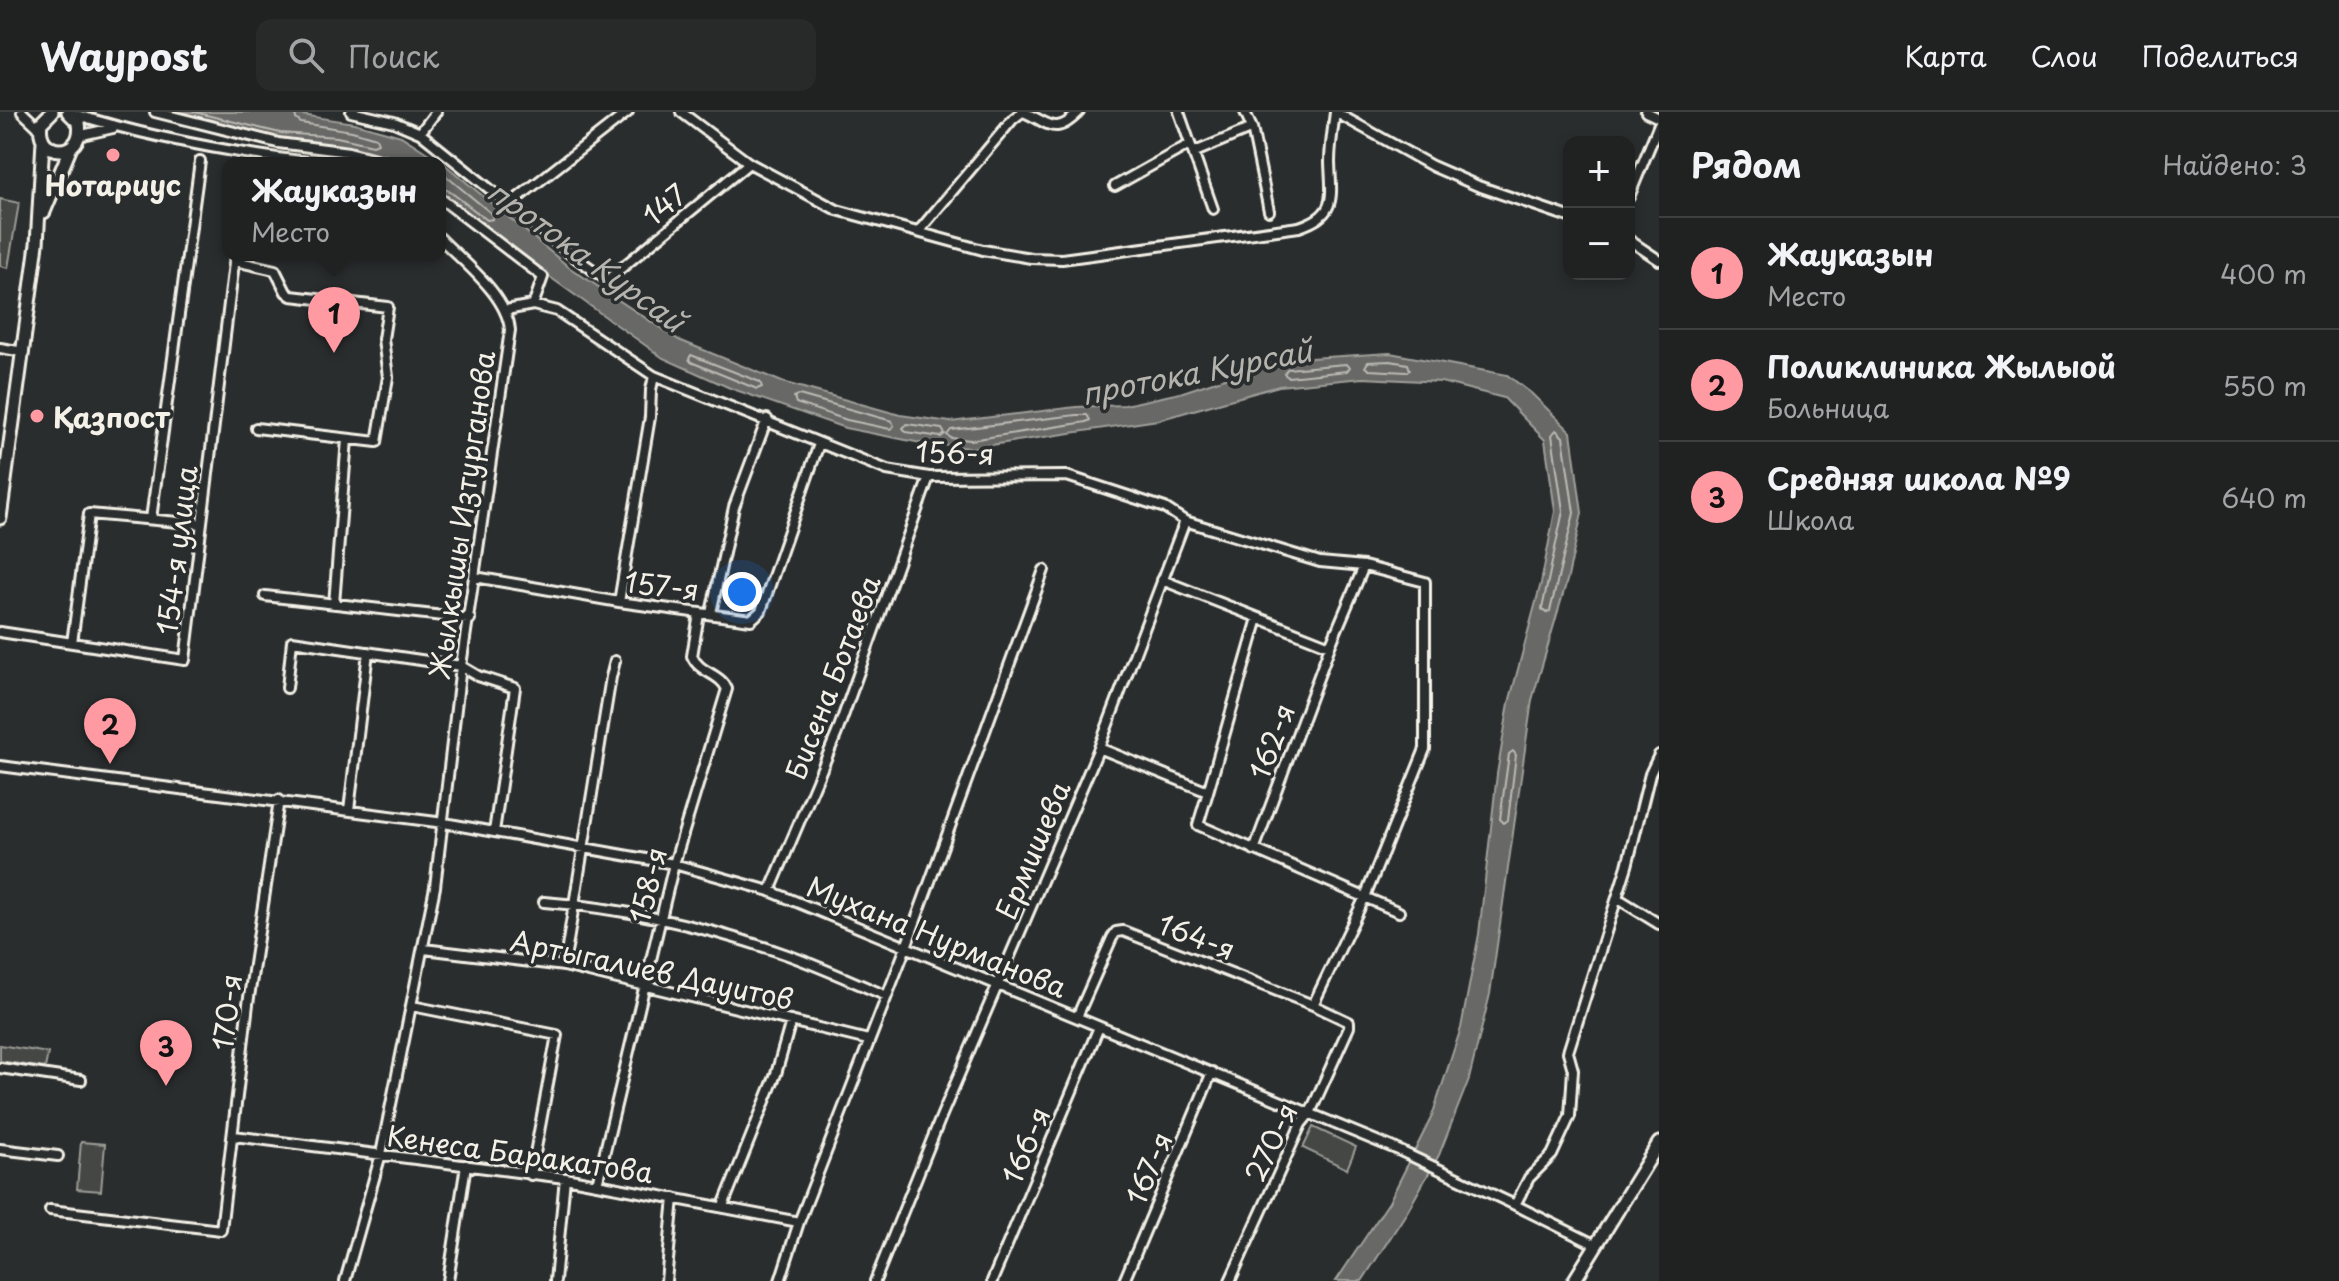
<!DOCTYPE html>
<html lang="ru">
<head>
<meta charset="utf-8">
<style>
  :root { --surface:#202222; --page:#282a2a; --text:#f1f3f6; --muted:#a2a4a5; --line:#3d3f40; --accent:#ff9aa2 }
  body { margin:0; font-family:"Playpen Sans",sans-serif; background:var(--page); color:var(--text) }
  .controls { position:absolute; right:24px; top:24px; display:grid; overflow:hidden; border-radius:16px; box-shadow:0 4px 12px #0003 }
  .controls button { width:72px; height:72px; display:grid; place-items:center; padding:0; border:0; border-bottom:2px solid var(--line); background:var(--surface); color:var(--text); font:40px sans-serif }
  .you { position:absolute; left:742px; top:480px; width:28px; height:28px; margin:-20px; border:6px solid #fff; border-radius:50%; background:#1a73e8; box-shadow:0 0 0 12px #1a73e833 }
  .badge { display:grid; place-items:center; width:52px; height:52px; border-radius:50%; background:var(--accent); color:#111; font-size:26px; font-weight:700 }
  .pin { position:absolute; translate:-50% -66px; filter:drop-shadow(0 2px 4px #0008) }
  .pin::after { content:''; position:absolute; top:42px; width:28px; height:24px; background:inherit; clip-path:polygon(0 0,100% 0,50% 100%) }
  .popup { position:absolute; left:222px; top:45px; width:224px; height:104px; box-sizing:border-box; display:grid; place-content:center; border-radius:16px; background:var(--surface); filter:drop-shadow(0 2px 6px #0005); font-size:26px; white-space:nowrap; color:var(--muted) }
  .popup b { font-size:30px; color:var(--text) }
  .popup::after { content:''; position:absolute; left:50%; top:100%; margin-left:-16px; border:16px solid transparent; border-top-color:var(--surface) }
  .list { margin:0; padding:0; list-style:none }
  h2 { display:flex; justify-content:space-between; align-items:center; height:104px; margin:0; padding:0 32px; font-size:34px }
  h2 small { font-size:26px; font-weight:400; color:var(--muted) }
  .list li { display:grid; grid-template-columns:52px 1fr auto; gap:24px; align-items:center; box-sizing:border-box; height:112px; padding:0 32px; border-top:2px solid var(--line) }
  .list b { display:block; font-size:30px; white-space:nowrap }
  .list p { margin:0; font-size:26px; white-space:nowrap; color:var(--muted) }
  .list em { font-size:26px; font-style:normal; color:var(--muted) }
  .icon { flex:none; width:44px; height:44px; fill:none; stroke:currentColor; stroke-width:2; stroke-linecap:round; stroke-linejoin:round }
  .map { position:relative; flex:none; width:1659px; height:1169px; overflow:hidden }
  header { display:flex; align-items:center; gap:48px; box-sizing:border-box; height:112px; padding:0 40px; background:var(--surface); border-bottom:2px solid var(--line) }
  header strong { font-size:38px }
  nav { display:flex; gap:44px; margin-inline-start:auto; font-size:28px }
  .search { width:560px; height:72px; background:var(--page); display:flex; align-items:center; gap:20px; box-sizing:border-box; padding:0 28px; border-radius:16px; color:var(--muted); font-size:30px }
  main { display:flex }
  aside { flex:1; background:var(--surface) }
  .map>svg:first-child { display:block }
</style>
</head>
<body>
<header>
<strong>Waypost</strong>
<div class="search"><svg class="icon" aria-label="search" viewBox="0 0 24 24"><circle cx="10" cy="10" r="6"/><path d="M15 15l6 6"/></svg>Поиск</div>
<nav><a>Карта</a><a>Слои</a><a>Поделиться</a></nav>
</header>
<main>
<div class="map">
<svg width="1659" height="1169" viewBox="0 0 1659 1169">
  <rect width="100%" height="100%" fill="#2a2d2e"/>
  <filter id="ink" filterUnits="userSpaceOnUse"><feTurbulence type="fractalNoise" baseFrequency=".0125" numOctaves="2"/><feDisplacementMap in="SourceGraphic" scale="16" xChannelSelector="R" yChannelSelector="G"/><feConvolveMatrix kernelMatrix="1 2 1 2 8 2 1 2 1" color-interpolation-filters="sRGB"/></filter>
  <g filter="url(#ink)">
    <!-- green -->
    <path fill="#444645" stroke="#9c9c96" stroke-width="2" d="M0 87 19 91 8 156 0 154Z
      M0 933 48 941 45 956 0 949Z
      M1313 1015 1356 1035 1347 1057 1303 1036Z
      M81 1030 105 1032 101 1079 77 1077Z"/>
    <!-- water -->
    <path fill="#676866" stroke="#9f9f9a" stroke-width="2" d="M165 0H282L354 11 401 24 443 51 570 156 679 228 782 270 900 303 950 310 1076 295 1125 293 1180 281 1264 253 1310 246 1390 241 1507 263 1531 281 1571 320 1582 401 1568 465 1532 588 1490 882 1469 967 1439 1043 1407 1100 1362 1169H1336L1389 1090 1432 1004 1461 916 1479 822 1497 662 1509 591 1541 471 1555 399 1545 328 1504 286 1441 270 1363 266 1279 274 1158 308 971 336 921 331 845 316 730 276 663 246 533 153 440 82V51H397L382 44 336 33 279 29Z"/>
    <g fill="none" stroke-linecap="round" stroke-linejoin="round">
      <!-- shore -->
      <path stroke="#bcbab4" stroke-width="2" d="M194 0 280 21 337 25 373 33 378 31 376 26 352 19 301 11 296 7 295 0
        M440 59 492 102 493 107 487 108 448 78 440 76
        M691 243 760 270 762 275 757 277 691 250 689 247Z
        M1390 249 1408 252 1410 258 1407 260 1369 258 1365 255 1368 250Z
        M1346 252 1350 255 1347 259 1288 265 1284 262 1287 257Z
        M799 283 892 309 894 314 890 317 847 308 796 291 794 285Z
        M1076 303H1087L1090 308 1086 310 971 328 951 326 947 323 951 318Z
        M907 312 942 317 945 322 941 325 906 320 903 316Z
        M1556 318 1563 325 1574 401 1550 499 1546 501 1542 497 1563 399 1552 323Z
        M1513 639 1516 643 1508 708 1504 711 1500 707 1509 642Z"/>
      <defs>
        <path id="street" d="M22 0 40 17
          M155 0 278 31 349 40 391 51
          M351 0 394 10 420 21 568 140 607 168 749 51
          M681 0 749 51 837 98 983 138 1031 146 1062 147 1299 115C1338 103 1331 84 1330 50 1330 34 1333 17 1335 0
          M1023 0C1049 10 1054 26 1079 0
          M1179 0 1213 97
          M1245 0 1252 16 1269 99
          M1335 0 1432 54 1478 74 1569 105
          M1646 0 1659 6
          M71 1C151 26 233 41 316 51
          M420 21 436 0
          M82 23 113 16
          M1195 40 1252 16
          M1115 74 1190 32
          M1629 85 1659 12
          M440 86 543 165 533 193
          M510 92 628 0
          M918 120 1013 7 1022 0
          M1629 128 1659 148
          M235 149 275 158 286 180 291 184 388 195 383 227 388 265 377 330 256 316
          M506 198 533 193 557 199 654 264 887 358 929 365 1067 364 1165 396 1185 409 1320 450 1364 454 1425 470V637L1365 785 1313 893
          M0 236 24 240
          M151 407 200 49
          M475 465 619 490 751 508 761 499 819 332
          M1162 468 1330 534
          M265 484 470 507
          M619 490 650 305 651 278 654 264
          M334 492 347 327
          M711 501 734 395 767 307
          M0 520 185 548 235 143
          M72 531 89 402 201 412
          M287 576 292 529 461 554 478 564 515 576 494 720
          M1099 636 1208 680 1198 713 1399 800
          M0 654 444 711 674 752 770 779 1396 1037 1515 1093
          M1208 680 1258 506
          M349 698 368 540
          M1254 738 1330 534 1364 454
          M770 779 837 621 929 365
          M1617 786 1659 812
          M544 790C624 796 703 814 779 840 815 852 851 869 887 884
          M424 837 564 854 868 928
          M564 854 611 565 615 549
          M412 894 557 923 531 1063
          M1077 905 1112 826 1116 820 1123 819 1313 893 1349 910V915L1310 1001 1301 1012 1230 1169
          M0 956 81 968
          M234 1024 565 1066 799 1110
          M0 1037 58 1044
          M597 1072 674 752 727 577C720 561 699 561 692 544L699 502
          M723 1094 776 962 791 909
          M50 1098 221 1118 248 892 279 688
          M1596 1133 1515 1093 1529 1066 1552 1043 1570 1004 1573 958 1568 940 1627 754 1650 662 1659 643
          M345 1169 381 1042 435 775 461 554 510 218C507 183 464 151 440 126
          M448 1169 466 1053
          M555 1169 565 1066
          M666 1169 674 1086
          M780 1169 799 1110 906 835 1044 458
          M875 1169 941 1005 1099 636 1185 409
          M992 1169 1099 915
          M1124 1169 1212 960"/>
        <path id="secondary" d="M52 0 41 11C35 47 85 47 79 11L68 0
          M44 100 71 35
          M0 406 37 132 43 29
          M1574 1169 1659 1031"/>
      </defs>
      <!-- street casing -->
      <use href="#street" stroke="#f4f1e8" stroke-width="14"/>
      <!-- secondary casing -->
      <use href="#secondary" stroke="#f4f1e8" stroke-width="17"/>
      <!-- street -->
      <use href="#street" stroke="#2a2d2e" stroke-width="8"/>
      <!-- secondary -->
      <use href="#secondary" stroke="#2a2d2e" stroke-width="11"/>
    </g>
  </g>
  <!-- markers -->
  <g fill="#ff9aa2" stroke="#2a2d2e" stroke-width="3">
    <circle cx="113" cy="43" r="8"/>
    <circle cx="37" cy="304" r="8"/>
  </g>
  <g text-anchor="middle" dominant-baseline="central" stroke-width="7" stroke-linejoin="round" paint-order="stroke">
    <!-- poi labels -->
    <g font-size="28" font-weight="bold" fill="#f4f1e8" stroke="#2a2d2e">
      <text x="113" y="72">Нотариус</text>
      <text x="53" y="304" text-anchor="start">Қазпост</text>
    </g>
    <!-- street labels -->
    <g font-size="28" fill="#f4f1e8" stroke="#2a2d2e">
      <text transform="translate(664 92) rotate(-39)">147</text>
      <text transform="translate(955 340) rotate(2)">156-я</text>
      <text transform="translate(461 403) rotate(-82)">Жылкышы Изтурганова</text>
      <text transform="translate(176 438) rotate(-83)">154-я улица</text>
      <text transform="translate(662 473) rotate(7)">157-я</text>
      <text transform="translate(832 565) rotate(-69)">Бисена Ботаева</text>
      <text transform="translate(1271 629) rotate(-69)">162-я</text>
      <text transform="translate(1032 738) rotate(-67)">Ермишева</text>
      <text transform="translate(647 773) rotate(-76)">158-я</text>
      <text transform="translate(937 824) rotate(22)">Мухана Нурманова</text>
      <text transform="translate(1197 824) rotate(21)">164-я</text>
      <text transform="translate(652 857) rotate(12)">Артыгалиев Дауитов</text>
      <text transform="translate(226 900) rotate(-83)">170-я</text>
      <text transform="translate(1270 1030) rotate(-64)">270-я</text>
      <text transform="translate(1025 1033) rotate(-67)">166-я</text>
      <text transform="translate(520 1041) rotate(8)">Кенеса Баракатова</text>
      <text transform="translate(1148 1056) rotate(-67)">167-я</text>
    </g>
    <!-- water labels -->
    <g font-size="30" font-style="italic" fill="#b5b3ae" stroke="#2a2d2e">
      <text transform="translate(587 143) rotate(36)">протока Курсай</text>
      <text transform="translate(1196 259) rotate(-11)">протока Курсай</text>
    </g>
  </g>
</svg>
<div class="controls">
<button>+</button>
<button>−</button>
</div>
<div class="you"></div>
<div class="pin badge" style="left:334px;top:241px">1</div>
<div class="popup"><b>Жауказын</b>Место</div>
<div class="pin badge" style="left:110px;top:652px">2</div>
<div class="pin badge" style="left:166px;top:974px">3</div>
</div>
<aside>
<h2>Рядом<small>Найдено: 3</small></h2>
<ul class="list">
<li><span class="badge">1</span><div><b>Жауказын</b><p>Место</p></div><em>400 m</em></li>
<li><span class="badge">2</span><div><b>Поликлиника Жылыой</b><p>Больница</p></div><em>550 m</em></li>
<li><span class="badge">3</span><div><b>Средняя школа №9</b><p>Школа</p></div><em>640 m</em></li>
</ul>
</aside>
</main>
</body>
</html>
